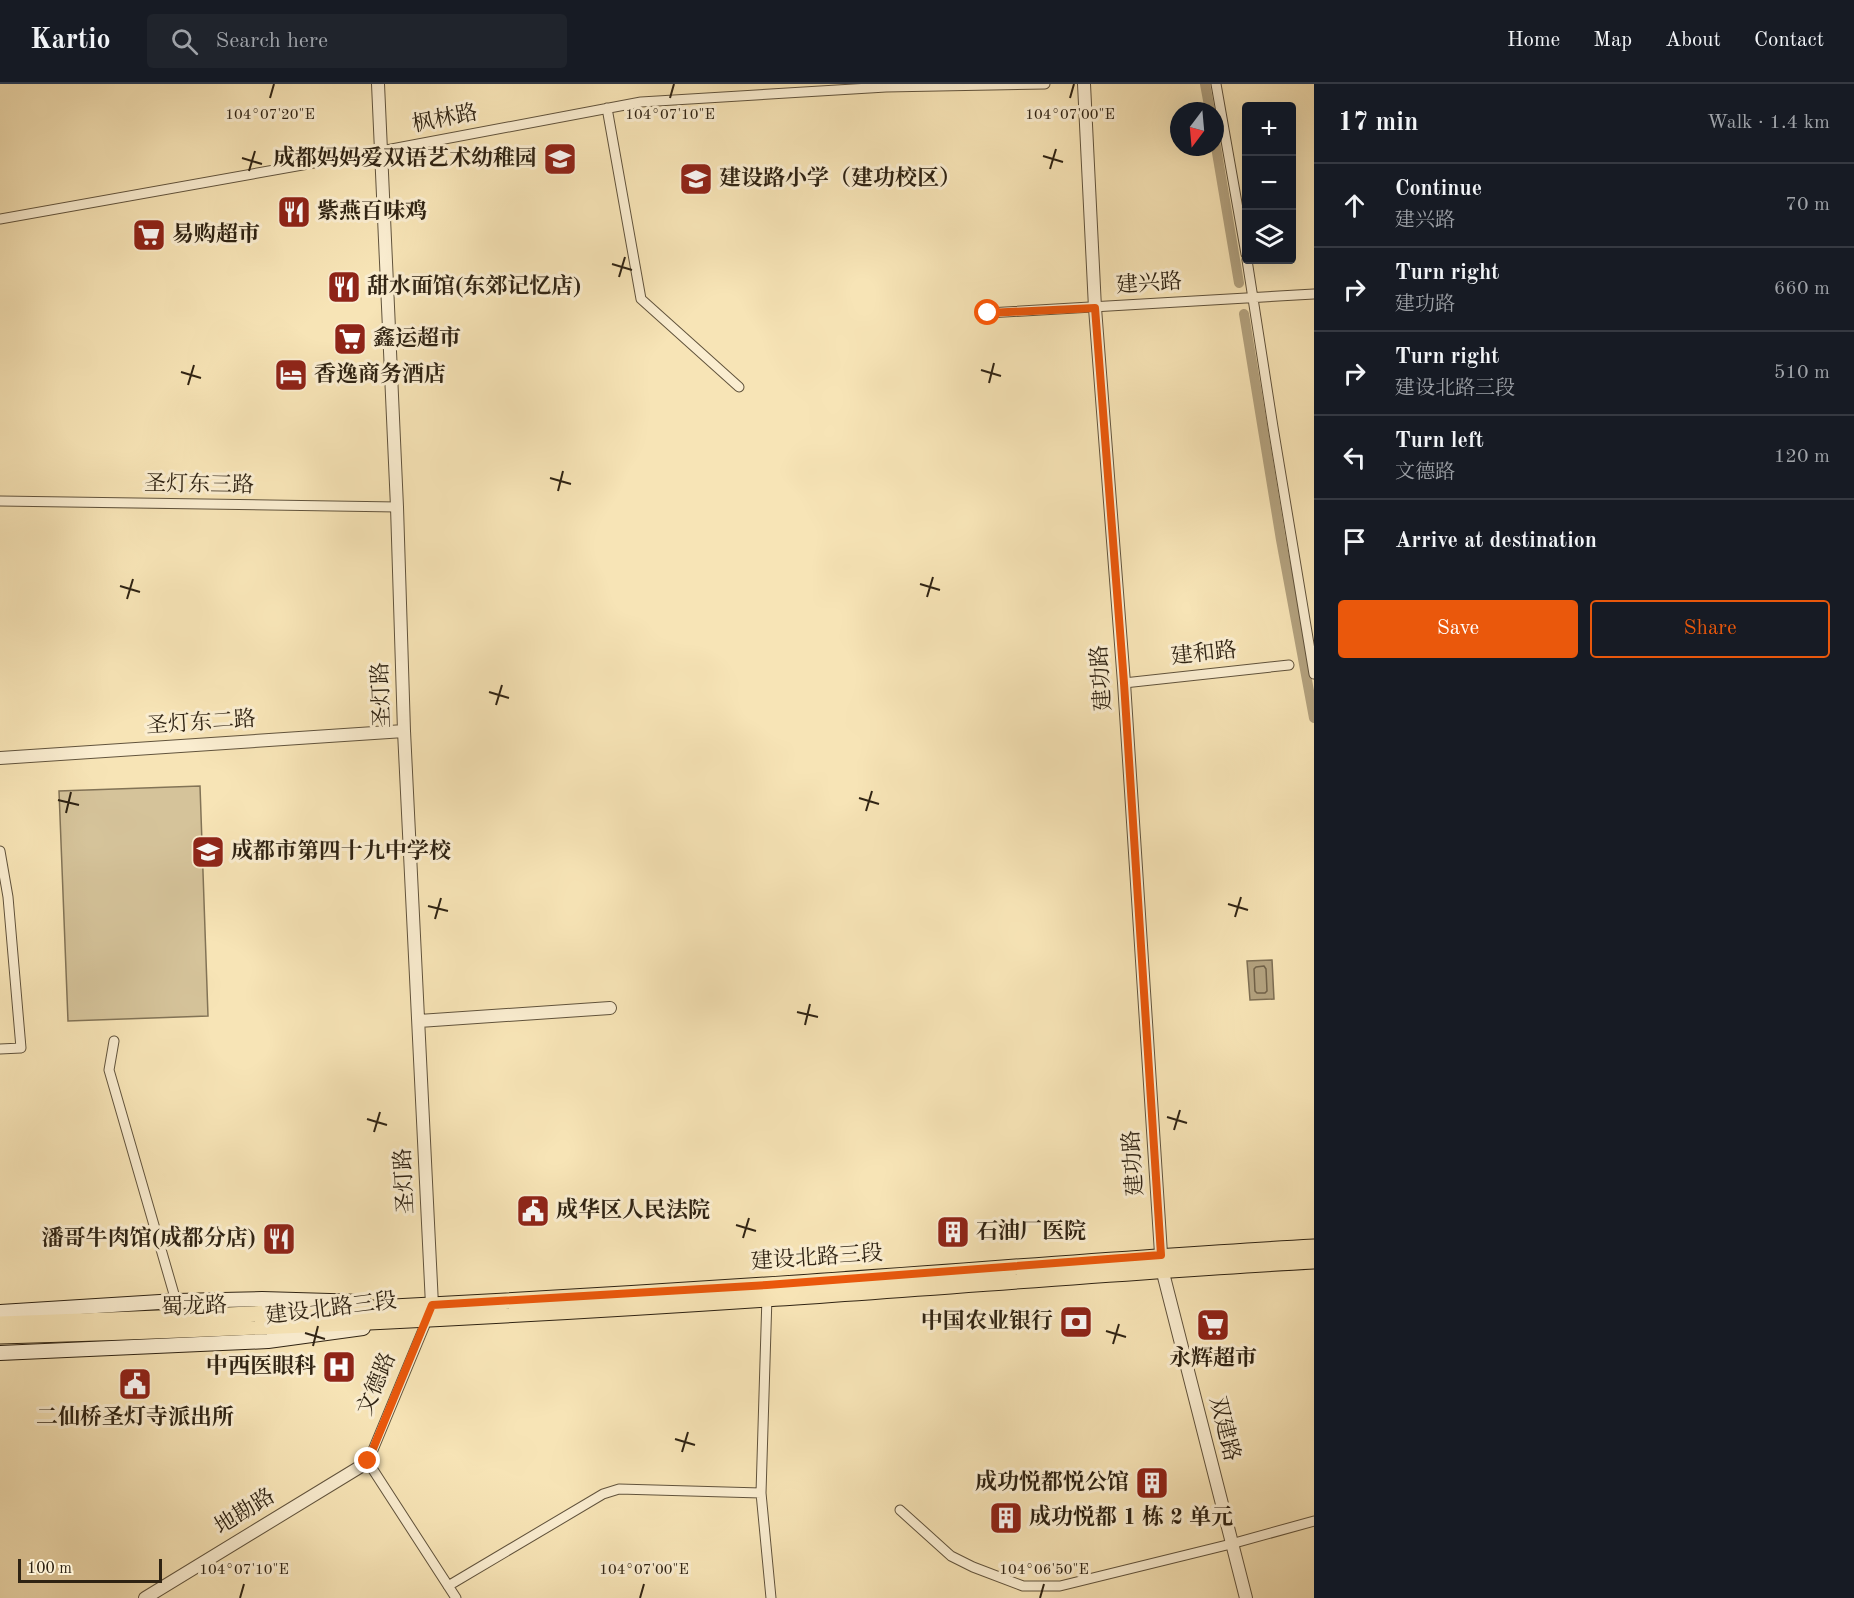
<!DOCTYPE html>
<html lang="en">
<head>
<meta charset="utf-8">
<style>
  :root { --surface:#171b24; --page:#20242c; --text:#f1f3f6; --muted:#9ea1a6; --line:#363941; --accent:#ea580c }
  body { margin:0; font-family:"Old Standard TT","Noto Serif SC",serif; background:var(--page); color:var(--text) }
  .controls { position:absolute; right:18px; top:18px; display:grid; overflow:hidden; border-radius:6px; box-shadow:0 6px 24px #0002 }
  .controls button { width:54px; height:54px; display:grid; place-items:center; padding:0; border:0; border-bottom:2px solid var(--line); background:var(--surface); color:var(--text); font:30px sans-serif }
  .compass { position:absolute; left:1170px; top:18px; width:54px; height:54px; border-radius:50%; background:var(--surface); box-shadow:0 6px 24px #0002; rotate:196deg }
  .scale { position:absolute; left:18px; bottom:15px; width:144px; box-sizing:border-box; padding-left:6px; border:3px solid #2f2313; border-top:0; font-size:16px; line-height:21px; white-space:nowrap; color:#2f2313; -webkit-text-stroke:4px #faedd0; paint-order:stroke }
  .stop { position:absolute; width:18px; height:18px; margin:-14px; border:4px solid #ea580c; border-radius:50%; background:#fff }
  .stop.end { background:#ea580c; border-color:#fff; box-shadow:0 2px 6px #0008 }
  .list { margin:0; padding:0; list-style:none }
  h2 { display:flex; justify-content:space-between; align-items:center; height:78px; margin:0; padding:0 24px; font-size:26px }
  h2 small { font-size:20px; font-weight:400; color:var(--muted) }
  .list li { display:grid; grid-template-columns:39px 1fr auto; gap:18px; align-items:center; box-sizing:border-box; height:84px; padding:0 24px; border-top:2px solid var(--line) }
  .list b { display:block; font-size:22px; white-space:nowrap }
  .list p { margin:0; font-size:20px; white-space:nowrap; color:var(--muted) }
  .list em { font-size:20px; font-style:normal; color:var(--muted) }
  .actions { display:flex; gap:12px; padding:18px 24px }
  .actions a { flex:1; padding:14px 0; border:2px solid var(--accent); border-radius:6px; text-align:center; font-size:21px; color:var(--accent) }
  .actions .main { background:var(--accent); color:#fff }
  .icon { flex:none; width:33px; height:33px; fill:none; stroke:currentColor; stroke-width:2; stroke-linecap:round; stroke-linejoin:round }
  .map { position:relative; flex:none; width:1314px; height:1514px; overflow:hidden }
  header { display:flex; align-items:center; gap:36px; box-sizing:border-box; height:84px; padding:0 30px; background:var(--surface); border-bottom:2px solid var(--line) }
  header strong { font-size:28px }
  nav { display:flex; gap:33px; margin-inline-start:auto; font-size:21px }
  .search { width:420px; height:54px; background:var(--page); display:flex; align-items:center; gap:15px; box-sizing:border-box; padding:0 21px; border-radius:6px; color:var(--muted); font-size:22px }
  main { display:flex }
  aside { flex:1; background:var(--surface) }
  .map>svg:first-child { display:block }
</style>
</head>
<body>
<header>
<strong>Kartio</strong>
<div class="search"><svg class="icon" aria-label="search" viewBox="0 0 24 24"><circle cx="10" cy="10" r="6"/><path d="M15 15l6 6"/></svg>Search here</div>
<nav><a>Home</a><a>Map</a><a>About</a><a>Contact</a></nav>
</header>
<main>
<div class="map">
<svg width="1314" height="1514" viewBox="0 0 1314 1514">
  <rect width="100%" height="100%" fill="#f7e4b6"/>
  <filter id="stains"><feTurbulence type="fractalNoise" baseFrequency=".00333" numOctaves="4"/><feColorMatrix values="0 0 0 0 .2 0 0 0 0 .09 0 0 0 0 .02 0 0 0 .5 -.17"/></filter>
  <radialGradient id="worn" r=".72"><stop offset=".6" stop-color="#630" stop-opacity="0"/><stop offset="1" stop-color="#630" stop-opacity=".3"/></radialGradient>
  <!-- green -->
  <path fill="#d5c39a" stroke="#827356" stroke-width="1.5" d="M200 702 208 932 68 937 59 707Z"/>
  <!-- water -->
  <path fill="#b3a27f" stroke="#7e6f54" stroke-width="1.5" d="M1272 876 1274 915 1250 916 1247 877Z"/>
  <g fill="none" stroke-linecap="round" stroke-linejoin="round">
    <!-- shore -->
    <path stroke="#716249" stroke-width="1.5" d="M1264 882 1266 885 1267 907 1265 909H1257L1255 907 1254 885 1256 883Z"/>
    <!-- canal -->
    <path stroke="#b3a27f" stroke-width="10" d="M1205 0 1210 27
      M1215 57 1239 199
      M1244 230 1281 456 1314 634"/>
    <defs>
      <path id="minor" d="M1216 0 1246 170
        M607 24 641 215 739 303
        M0 135 381 67 641 18 886 3 1045 0
        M1247 176 1273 343 1314 590
        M988 229 1314 210
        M0 417 397 423
        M1124 599 1289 581
        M0 767 8 813 21 964 0 965
        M114 957 109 986 176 1217
        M767 1212 761 1409 771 1514
        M427 1236 368 1378 456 1514
        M900 1426 951 1472 973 1483 1023 1502H1060L1231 1460 1314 1437
        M448 1502 603 1410 619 1405 761 1409"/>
      <path id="tertiary" d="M378 0 397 423 404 647 432 1221 430 1227
        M1084 0 1095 224 1124 599 1162 1185 1246 1514
        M0 674 404 647
        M419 937 610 924
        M145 1514 368 1378"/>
      <path id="secondary" d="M0 1228 176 1217 262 1215 364 1218
        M0 1269 268 1257 363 1244"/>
      <path id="primary" d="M0 1240C256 1231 511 1218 766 1201 949 1189 1131 1173 1314 1163
        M0 1252C256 1245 511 1232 766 1215 949 1203 1131 1187 1314 1177"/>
    </defs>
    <!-- minor casing -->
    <use href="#minor" stroke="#61533c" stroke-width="11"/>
    <!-- tertiary casing -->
    <use href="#tertiary" stroke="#61533c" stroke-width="14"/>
    <!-- secondary casing -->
    <use href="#secondary" stroke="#2f2313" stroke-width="16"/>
    <!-- primary casing -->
    <use href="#primary" stroke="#2f2313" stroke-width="17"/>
    <!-- minor -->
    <use href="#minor" stroke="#faedd0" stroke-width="9"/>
    <!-- tertiary -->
    <use href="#tertiary" stroke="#faedd0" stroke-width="12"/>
    <!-- secondary -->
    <use href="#secondary" stroke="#faedd0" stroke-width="14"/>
    <!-- primary -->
    <use href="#primary" stroke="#f7e4b6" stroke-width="15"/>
  </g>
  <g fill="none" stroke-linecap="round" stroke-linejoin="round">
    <!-- route -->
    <path stroke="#ea580c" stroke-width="8" d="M368 1377 432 1221 767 1201 1161 1171 1124 599 1095 224 988 229"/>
  </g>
  <!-- ticks -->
  <path fill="none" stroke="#2f2313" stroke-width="2" d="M270 14 274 0M670 14 674 0M1070 14 1074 0M1043 72 1063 78M242 74 262 80M1050 85 1056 65M249 87 255 67M612 180 632 186M619 193 625 173M981 286 1001 292M181 288 201 294M989 299 994 279M188 301 194 281M550 394 571 400M558 407 563 387M920 500 940 506M120 502 140 508M927 513 933 493M127 515 133 495M489 608 509 614M496 621 502 601M859 714 879 720M58 716 79 721M866 727 872 707M66 729 71 708M1228 820 1248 826M428 822 448 827M1235 833 1241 813M435 835 441 814M797 928 818 933M805 941 810 920M1167 1033 1187 1039M367 1035 387 1041M1174 1046 1180 1026M374 1048 380 1028M736 1141 756 1147M743 1154 749 1134M1106 1247 1126 1253M305 1249 325 1255M1113 1260 1119 1240M313 1262 318 1242M675 1355 695 1361M682 1368 688 1348M240 1514 244 1500M640 1514 644 1500M1040 1514 1044 1500"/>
  <!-- icons -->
  <defs>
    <symbol id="school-square" viewBox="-11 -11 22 22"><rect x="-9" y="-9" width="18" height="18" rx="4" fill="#8f2418" stroke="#faedd0"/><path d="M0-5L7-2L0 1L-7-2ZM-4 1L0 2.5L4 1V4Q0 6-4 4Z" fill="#fff"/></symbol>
    <symbol id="restaurant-square" viewBox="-11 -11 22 22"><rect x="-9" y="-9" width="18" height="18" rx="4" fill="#8f2418" stroke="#faedd0"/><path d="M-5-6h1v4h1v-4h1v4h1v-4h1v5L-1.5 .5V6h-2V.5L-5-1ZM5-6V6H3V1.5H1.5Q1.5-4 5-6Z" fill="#fff"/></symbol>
    <symbol id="supermarket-square" viewBox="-11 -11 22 22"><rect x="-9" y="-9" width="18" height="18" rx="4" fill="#8f2418" stroke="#faedd0"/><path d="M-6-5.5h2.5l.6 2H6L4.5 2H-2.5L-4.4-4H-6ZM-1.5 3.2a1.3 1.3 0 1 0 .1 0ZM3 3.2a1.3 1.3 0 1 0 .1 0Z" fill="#fff"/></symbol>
    <symbol id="hotel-square" viewBox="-11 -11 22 22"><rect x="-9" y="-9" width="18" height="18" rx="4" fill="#8f2418" stroke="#faedd0"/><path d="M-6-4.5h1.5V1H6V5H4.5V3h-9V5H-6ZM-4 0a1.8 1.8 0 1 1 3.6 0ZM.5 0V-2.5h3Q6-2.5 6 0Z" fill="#fff"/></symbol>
    <symbol id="civic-square" viewBox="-11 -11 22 22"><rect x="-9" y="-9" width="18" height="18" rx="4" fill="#8f2418" stroke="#faedd0"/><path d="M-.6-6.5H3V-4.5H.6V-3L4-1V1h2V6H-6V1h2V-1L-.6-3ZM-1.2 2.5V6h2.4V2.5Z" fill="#fff"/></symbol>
    <symbol id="building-square" viewBox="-11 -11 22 22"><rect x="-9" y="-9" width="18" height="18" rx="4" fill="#8f2418" stroke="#faedd0"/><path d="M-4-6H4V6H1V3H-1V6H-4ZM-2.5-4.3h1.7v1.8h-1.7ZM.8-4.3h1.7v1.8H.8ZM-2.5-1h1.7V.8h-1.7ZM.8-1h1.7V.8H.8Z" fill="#fff"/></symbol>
    <symbol id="bank-square" viewBox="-11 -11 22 22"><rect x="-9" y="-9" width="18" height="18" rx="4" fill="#8f2418" stroke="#faedd0"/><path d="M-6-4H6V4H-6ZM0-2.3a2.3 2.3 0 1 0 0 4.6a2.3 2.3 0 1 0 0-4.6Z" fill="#fff"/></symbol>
    <symbol id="hospital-square" viewBox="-11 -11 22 22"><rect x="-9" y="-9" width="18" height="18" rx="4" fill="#8f2418" stroke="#faedd0"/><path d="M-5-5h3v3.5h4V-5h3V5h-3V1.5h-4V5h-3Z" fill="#fff"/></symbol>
  </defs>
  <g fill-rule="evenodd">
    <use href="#school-square" x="541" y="56" width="38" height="38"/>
    <use href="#school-square" x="677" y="76" width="38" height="38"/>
    <use href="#restaurant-square" x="275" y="109" width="38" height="38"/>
    <use href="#supermarket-square" x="130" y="132" width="38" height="38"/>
    <use href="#restaurant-square" x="325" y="184" width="38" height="38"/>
    <use href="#supermarket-square" x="331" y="236" width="38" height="38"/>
    <use href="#hotel-square" x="272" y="272" width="38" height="38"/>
    <use href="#school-square" x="189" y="749" width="38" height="38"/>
    <use href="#civic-square" x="514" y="1108" width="38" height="38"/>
    <use href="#building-square" x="934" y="1129" width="38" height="38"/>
    <use href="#restaurant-square" x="260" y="1136" width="38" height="38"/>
    <use href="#bank-square" x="1057" y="1219" width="38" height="38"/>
    <use href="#supermarket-square" x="1194" y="1222" width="38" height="38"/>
    <use href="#hospital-square" x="320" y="1264" width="38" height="38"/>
    <use href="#civic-square" x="116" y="1281" width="38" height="38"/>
    <use href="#building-square" x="1133" y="1380" width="38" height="38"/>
    <use href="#building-square" x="987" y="1415" width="38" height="38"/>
  </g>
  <g text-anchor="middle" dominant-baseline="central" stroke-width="6" stroke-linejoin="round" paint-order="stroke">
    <!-- street labels -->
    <g font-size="22" fill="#2f2313" stroke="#faedd0">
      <text transform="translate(445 35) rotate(-11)">枫林路</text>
      <text transform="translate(1149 200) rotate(-4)">建兴路</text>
      <text transform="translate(199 401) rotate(1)">圣灯东三路</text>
      <text transform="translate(1204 570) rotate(-6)">建和路</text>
      <text transform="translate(1102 594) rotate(-94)">建功路</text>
      <text transform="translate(382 611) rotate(-92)">圣灯路</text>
      <text transform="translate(201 639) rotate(-4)">圣灯东二路</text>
      <text transform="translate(1134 1079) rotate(-94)">建功路</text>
      <text transform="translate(405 1097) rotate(-93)">圣灯路</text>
      <text transform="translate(817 1174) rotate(-4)">建设北路三段</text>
      <text transform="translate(194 1223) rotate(-2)">蜀龙路</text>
      <text transform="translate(331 1225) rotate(-7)">建设北路三段</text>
      <text transform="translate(377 1300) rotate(-67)">文德路</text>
      <text transform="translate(1224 1345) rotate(76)">双建路</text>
      <text transform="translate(245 1428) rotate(-32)">地勘路</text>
    </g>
    <!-- poi labels -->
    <g font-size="22" font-weight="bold" fill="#2f2313" stroke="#faedd0" text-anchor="start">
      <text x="537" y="75" text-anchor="end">成都妈妈爱双语艺术幼稚园</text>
      <text x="719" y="95">建设路小学（建功校区）</text>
      <text x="317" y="128">紫燕百味鸡</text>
      <text x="172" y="151">易购超市</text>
      <text x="367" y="203">甜水面馆(东郊记忆店)</text>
      <text x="373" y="255">鑫运超市</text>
      <text x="314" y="291">香逸商务酒店</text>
      <text x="231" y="768">成都市第四十九中学校</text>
      <text x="556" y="1127">成华区人民法院</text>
      <text x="976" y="1148">石油厂医院</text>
      <text x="256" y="1155" text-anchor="end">潘哥牛肉馆(成都分店)</text>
      <text x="1053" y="1238" text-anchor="end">中国农业银行</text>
      <text x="1213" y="1275" text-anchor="middle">永辉超市</text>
      <text x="316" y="1283" text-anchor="end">中西医眼科</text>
      <text x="135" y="1334" text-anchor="middle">二仙桥圣灯寺派出所</text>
      <text x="1129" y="1399" text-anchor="end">成功悦都悦公馆</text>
      <text x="1029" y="1434">成功悦都 1 栋 2 单元</text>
    </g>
  </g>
  <g font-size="15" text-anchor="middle" fill="#2f2313" stroke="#faedd0" stroke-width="6" stroke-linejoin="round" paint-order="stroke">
    <text x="270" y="35">104°07'20"E</text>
    <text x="670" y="35">104°07'10"E</text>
    <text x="1070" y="35">104°07'00"E</text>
    <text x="244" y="1490">104°07'10"E</text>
    <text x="644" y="1490">104°07'00"E</text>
    <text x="1044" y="1490">104°06'50"E</text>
  </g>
  <rect width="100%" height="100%" filter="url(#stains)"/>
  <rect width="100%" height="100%" fill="url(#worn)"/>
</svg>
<div class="controls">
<button>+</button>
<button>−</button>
<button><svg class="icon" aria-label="layers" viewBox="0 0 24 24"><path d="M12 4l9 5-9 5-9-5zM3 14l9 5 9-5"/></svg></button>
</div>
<svg class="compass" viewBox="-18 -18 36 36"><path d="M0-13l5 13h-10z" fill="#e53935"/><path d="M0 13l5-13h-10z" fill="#9ea1a6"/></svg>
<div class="scale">100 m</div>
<div class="stop" style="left:988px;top:229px"></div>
<div class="stop end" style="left:368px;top:1377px"></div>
</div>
<aside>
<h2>17 min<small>Walk · 1.4 km</small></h2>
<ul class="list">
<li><svg class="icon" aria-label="ahead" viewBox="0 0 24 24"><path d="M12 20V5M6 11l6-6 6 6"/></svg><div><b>Continue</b><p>建兴路</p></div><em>70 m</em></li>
<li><svg class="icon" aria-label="right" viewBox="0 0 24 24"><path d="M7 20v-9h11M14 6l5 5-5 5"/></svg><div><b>Turn right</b><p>建功路</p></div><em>660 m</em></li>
<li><svg class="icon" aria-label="right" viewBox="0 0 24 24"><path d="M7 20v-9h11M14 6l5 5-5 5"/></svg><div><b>Turn right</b><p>建设北路三段</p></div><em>510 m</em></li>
<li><svg class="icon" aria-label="left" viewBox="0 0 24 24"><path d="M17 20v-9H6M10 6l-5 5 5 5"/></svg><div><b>Turn left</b><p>文德路</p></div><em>120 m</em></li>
<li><svg class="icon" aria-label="arrive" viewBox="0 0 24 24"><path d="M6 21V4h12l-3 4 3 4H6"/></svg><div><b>Arrive at destination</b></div></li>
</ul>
<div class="actions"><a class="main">Save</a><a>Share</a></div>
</aside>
</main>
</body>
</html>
